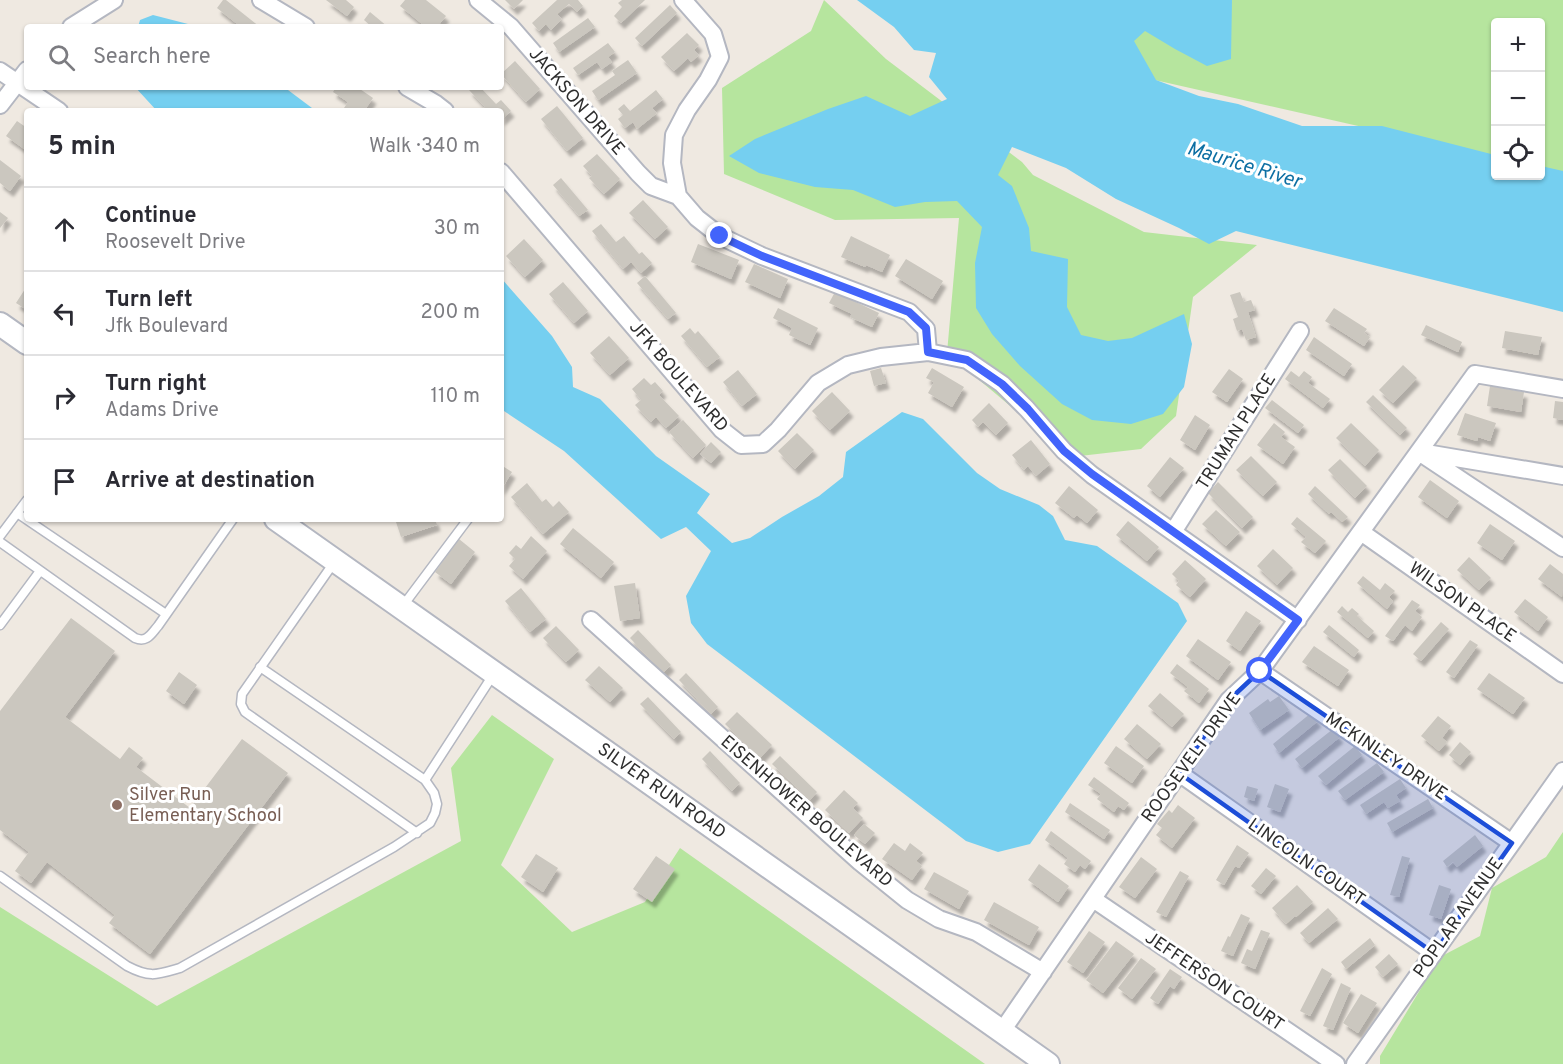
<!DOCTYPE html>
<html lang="en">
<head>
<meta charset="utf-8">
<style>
  :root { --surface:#fff; --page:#f2f2f3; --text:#2b2b33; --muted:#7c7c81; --line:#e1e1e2 }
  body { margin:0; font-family:Overpass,sans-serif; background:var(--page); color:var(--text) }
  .controls { position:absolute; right:18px; top:18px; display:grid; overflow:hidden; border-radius:6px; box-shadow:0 2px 4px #0004 }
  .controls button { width:54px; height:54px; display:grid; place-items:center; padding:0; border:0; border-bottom:2px solid var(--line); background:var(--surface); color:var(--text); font:30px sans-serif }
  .stop { position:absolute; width:18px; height:18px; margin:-14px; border:4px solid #4264fb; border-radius:50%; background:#fff }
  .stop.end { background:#4264fb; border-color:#fff; box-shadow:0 2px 6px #0008 }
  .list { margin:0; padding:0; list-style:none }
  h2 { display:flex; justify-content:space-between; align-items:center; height:78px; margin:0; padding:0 24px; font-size:26px }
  h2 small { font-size:20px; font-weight:400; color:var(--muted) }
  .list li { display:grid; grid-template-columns:39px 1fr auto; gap:18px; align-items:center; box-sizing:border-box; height:84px; padding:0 24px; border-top:2px solid var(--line) }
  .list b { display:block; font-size:22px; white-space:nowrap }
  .list p { margin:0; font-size:20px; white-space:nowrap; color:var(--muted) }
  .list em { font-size:20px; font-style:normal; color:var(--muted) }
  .icon { flex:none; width:33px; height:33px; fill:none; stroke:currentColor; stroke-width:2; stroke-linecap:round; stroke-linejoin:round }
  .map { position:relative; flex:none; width:1563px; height:1064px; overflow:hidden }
  .search { position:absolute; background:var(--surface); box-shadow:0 2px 4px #0004; left:24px; top:24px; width:480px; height:66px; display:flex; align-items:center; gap:15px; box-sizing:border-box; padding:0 21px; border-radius:6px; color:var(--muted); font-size:22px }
  .panel { position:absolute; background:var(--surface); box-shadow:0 2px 4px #0004; left:24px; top:108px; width:480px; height:414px; border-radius:6px }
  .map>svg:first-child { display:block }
</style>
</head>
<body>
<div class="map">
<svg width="1563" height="1064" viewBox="0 0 1563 1064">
  <defs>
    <filter id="shadow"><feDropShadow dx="3.5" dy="6" stdDeviation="1.5" flood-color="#0004"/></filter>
  </defs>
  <rect width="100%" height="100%" fill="#efe9e1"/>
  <!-- green -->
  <path fill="#b6e59e" d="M824 0 886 59 1022 162 1033 175 1144 232 1257 245 1193 297 1176 416 1141 449 1071 457 947 353 959 218 835 220 724 174 722 88 811 31Z
    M1124 0H1563V172L1541 167 1540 22H1496L1495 157 1137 76Z
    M492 715 554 759 501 865 572 932 645 902 680 848 985 1064H0V907L157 1006 461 841 451 768Z
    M1563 832V1064H1380V1056L1440 957 1480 936 1492 888 1546 857Z"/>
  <!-- water -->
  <path fill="#75cff0" d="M857 0H1232L1231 59 1207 66 1175 49 1145 31 1134 41 1156 80 1199 96 1238 104 1302 126H1382L1495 155 1496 176H1540L1541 166 1563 171V312L1236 231 1209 244 1179 228 1116 199 1066 168 1012 147 998 175 1012 186 1029 228 1031 251 1068 259 1067 307 1081 335 1108 341 1132 338 1184 314 1192 344 1184 387 1163 414 1131 424 1092 420 1062 404 1020 366 992 334 976 308 975 263 982 227 957 201 925 202 895 207 853 190 815 187 759 173 729 156 755 139 828 109 866 96 910 116 947 99 929 77 936 53 914 50 894 27Z
    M153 15 188 24 193 27H138L140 20Z
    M135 87H284L316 111H157Z
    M501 278 552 336 572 367 573 387 600 399 656 456 710 494 697 513 732 543 750 538 782 517 819 496 843 477 846 452 902 412 923 419 977 473 1000 489 1039 505 1053 516 1065 540 1097 546 1178 603 1187 621 1030 844 998 852 966 841 707 644 691 623 686 596 711 551 686 527 661 539 564 451 501 409Z"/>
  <!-- building -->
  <path fill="#cbc7bf" filter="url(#shadow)" d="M223 0H226L260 27H241L217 8Z
    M326 0H346L354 7 347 16Z
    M405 0H426L446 16 437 27H426L400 6Z
    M505 0H523L514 9Z
    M557 0H578L583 6 577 12 569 4 557 14 562 19 551 30 546 24 539 31 532 23Z
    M622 0H645L621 23 614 16 622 7 618 3Z
    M670 5 677 13 642 46 635 38Z
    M370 12 388 27H372L364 20Z
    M588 18 595 27 559 52 553 43Z
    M687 33 699 45 694 50 699 55 691 62 688 58 674 71 661 57Z
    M608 43 615 52 608 57 612 62 602 69 597 62 578 75 573 68Z
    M628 60 637 73 598 100 592 91 615 75 612 71Z
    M515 61 540 89 526 102 501 74Z
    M336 87H357L373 98 364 111H348L344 108 348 102 333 92Z
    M473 87H480L496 104 501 100 511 111 501 120V111H480L485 107 469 90Z
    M656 90 663 99 652 108 657 113 637 129 633 122 625 128 618 119 623 115 618 109 624 104 630 111Z
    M557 106 583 138 567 151 541 119Z
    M17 121 27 128V151L6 136Z
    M597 154 620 179 604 194 589 178 592 176 583 166Z
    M0 160 21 176 10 191 0 183Z
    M561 178 588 210 579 216 553 185Z
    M643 200 668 227 655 239 629 213Z
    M0 212 8 218 0 228Z
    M601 224 616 242 624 236 639 254 642 252 652 263 641 273 631 262 623 269 592 231Z
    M851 236 890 255 882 272 866 265 865 267 841 257Z
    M524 239 543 260 525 277 506 256Z
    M698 244 739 260 731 279 691 262Z
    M906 259 943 281 932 299 895 276Z
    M754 264 788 279 780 298 745 282Z
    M645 276 676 313 668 319 637 283Z
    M563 282 588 311 574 323 549 294Z
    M27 286V310L16 303Z
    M835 292 879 313 872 327 850 317 852 314 829 303Z
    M1240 292 1244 302 1251 300 1255 310 1248 312 1256 337 1246 340 1242 329 1237 331 1233 319 1238 317 1230 295Z
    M778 308 818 328 810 345 789 335 792 328 773 318Z
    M1334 308 1367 329 1364 333 1370 337 1364 346 1325 321Z
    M1426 325 1462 342 1458 352 1421 335Z
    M690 328 695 334 698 331 720 357 707 367 681 336Z
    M1505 331 1542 337 1538 355 1502 348Z
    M609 336 629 358 610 375 590 353Z
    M1314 337 1352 364 1344 376 1306 350Z
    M1403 365 1417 378 1393 403 1379 390Z
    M881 368 886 383 874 386 870 371Z
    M932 368 964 387 952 407 928 393 934 382 926 378Z
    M1229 369 1243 379 1227 402 1212 392Z
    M738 370 757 394 742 406 723 382Z
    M1291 371 1299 377 1304 371 1312 377 1308 383 1330 399 1323 408 1285 379Z
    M644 378 651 385 655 382 663 391 659 395 679 416 666 428 656 417 651 422 635 405 641 400 632 389Z
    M1490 386 1524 392 1521 412 1487 406Z
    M832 392 850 411 830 430 812 411Z
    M1373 395 1407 428 1400 435 1366 402Z
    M1272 400 1304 425 1298 433 1265 408Z
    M1555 401 1563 402V420L1553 418Z
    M989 403 1008 423 996 435 983 422 978 427 972 420Z
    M1465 413 1496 423 1490 441 1478 437 1477 441 1457 435Z
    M1195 415 1210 425 1195 450 1180 440Z
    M683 420 706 445 693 458 669 432Z
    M1274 423 1285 432 1281 437 1295 447 1283 464 1257 445Z
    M1351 423 1379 450 1365 466 1336 438Z
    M797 433 814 450 795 469 778 451Z
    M1031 440 1050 464 1036 476 1028 466 1024 470 1012 455Z
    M711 442 721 452 711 463 700 454Z
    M1251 456 1277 482 1263 496 1236 470Z
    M1170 457 1184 468 1160 497 1147 486Z
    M1340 459 1367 486 1355 498 1328 470Z
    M501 465 512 472 501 490Z
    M1430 480 1459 501 1447 518 1418 497Z
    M1218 482 1253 517 1242 528 1208 493Z
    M527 483 542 502 546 499 553 507 559 501 569 512 543 534 511 497Z
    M1069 486 1098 510 1087 523 1077 515 1074 518 1055 503Z
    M1315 486 1348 517 1342 522 1331 512 1329 514 1308 494Z
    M1216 510 1240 532 1226 546 1202 524Z
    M1297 517 1326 541 1315 553 1301 542 1306 537 1291 524Z
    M395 519H435L437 525 401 537Z
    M1128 521 1159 547 1147 561 1116 535Z
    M1490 524 1515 541 1502 560 1477 543Z
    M573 528 614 562 601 578 560 544Z
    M531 536 547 551 523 579 509 566 515 559 509 553 516 545 521 549Z
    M459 539 475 552 451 584 435 572Z
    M1273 549 1293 568 1277 585 1257 566Z
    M1469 557 1491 578 1479 590 1457 570Z
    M1185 560 1206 579 1190 597 1176 585 1179 581 1172 574Z
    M1550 564 1563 574 1562 597 1538 579Z
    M1363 576 1380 590 1385 583 1395 591 1389 597 1393 601 1387 609 1357 583Z
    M635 583 640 618 620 621 614 586Z
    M521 588 546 619 530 632 505 601Z
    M1525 599 1548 617 1538 631 1514 612Z
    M1412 600 1420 605 1415 611 1422 617 1412 631 1405 625 1393 641 1385 636Z
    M1342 606 1348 612 1352 608 1359 614 1357 616 1374 631 1368 638 1337 612Z
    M1246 611 1261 621 1240 651 1226 641Z
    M71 618 115 651 65 717 120 759 129 747 143 758 136 767 190 808 242 739 288 773 150 954 109 923 115 915 47 862 31 883 15 871 29 852 0 830V711Z
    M1441 622 1449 629 1421 661 1413 654Z
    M1329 625 1359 650 1354 657 1323 632Z
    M556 626 579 650 566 662 543 638Z
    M638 630 671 665 663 673 630 638Z
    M1198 639 1231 662 1218 680 1186 656Z
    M1470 640 1478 645 1454 678 1446 672Z
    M1314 646 1349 670 1338 686 1302 662Z
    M1177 664 1209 689 1199 703 1184 691 1188 687 1170 673Z
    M599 666 623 688 610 702 585 680Z
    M179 672 197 685 184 704 166 691Z
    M686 673 718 707 711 714 679 680Z
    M1489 673 1525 698 1513 714 1477 689Z
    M1160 693 1184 714 1172 727 1148 706Z
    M1279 696 1289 710 1260 730 1249 713 1268 699 1270 702Z
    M648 697 681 732 674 739 640 704Z
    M737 712 772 745 760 758 725 724Z
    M1311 713 1318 721 1279 753 1273 744Z
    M1438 716 1451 726 1442 738 1447 742 1439 751 1421 736Z
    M1137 724 1161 744 1147 759 1124 739Z
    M1333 729 1340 737 1302 768 1295 759Z
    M1460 742 1471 752 1460 765 1449 755Z
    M1116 746 1144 766 1132 783 1104 763Z
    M1355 746 1362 755 1326 785 1318 776Z
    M710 751 740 783 732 791 702 759Z
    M780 756 817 792 810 800 772 764Z
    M1377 763 1384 772 1345 800 1338 791Z
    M1094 777 1129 803 1124 810 1118 806 1114 812 1097 799 1101 794 1088 785Z
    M1400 779 1406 788 1396 795 1400 801 1388 808 1384 802 1366 814 1360 805Z
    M1275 784 1289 789 1280 812 1267 807Z
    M1247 786 1258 789 1254 801 1244 797Z
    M844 790 858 803 853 808 863 818 849 833 825 810Z
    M1428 799 1433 808 1392 832 1387 823Z
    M1070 803 1110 830 1104 839 1065 812Z
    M1178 805 1195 818 1172 848 1156 835 1162 828 1157 824 1169 810 1172 813Z
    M864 824 875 833 865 844 854 835Z
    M1051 831 1091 861 1085 869 1080 865 1075 872 1064 864 1068 858 1045 840Z
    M1475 835 1483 846 1457 867 1453 862 1447 867 1443 861Z
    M894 843 905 851 910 843 923 853 916 861 922 866 912 880 882 859Z
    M1237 845 1249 853 1239 868 1235 866 1224 885 1216 880Z
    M536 854 558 868 543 892 521 877Z
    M656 856 675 869 652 902 633 889Z
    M1402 856 1410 858 1399 897 1390 895Z
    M1141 857 1157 869 1135 898 1119 887Z
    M1039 864 1069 886 1058 902 1028 880Z
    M1266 868 1276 876 1261 894 1251 886Z
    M1180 871 1189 876 1166 917 1156 912Z
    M934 872 969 891 959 909 924 889Z
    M1297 885 1313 902 1296 917 1295 916 1286 924 1272 908Z
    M1439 885 1451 889 1441 919 1429 915Z
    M994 902 1039 927 1029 945 984 920Z
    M1328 908 1338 919 1309 943 1300 933Z
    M1241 914 1250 918 1233 956 1221 951 1228 936 1230 937Z
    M1261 930 1270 933 1255 969 1241 963 1247 949 1252 951Z
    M1089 931 1105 942 1083 973 1067 962Z
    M1370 938 1375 945 1346 969 1341 962Z
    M1116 941 1134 954 1103 993 1086 980Z
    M1389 954 1398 964 1383 977 1375 967Z
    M1141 958 1156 969 1132 999 1118 988Z
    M1322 968 1332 974 1310 1016 1300 1011Z
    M1170 969 1182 977 1174 989 1170 986 1158 1004 1150 998Z
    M1341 983 1351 988 1333 1030 1323 1026Z
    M1361 994 1377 1003 1358 1033 1343 1023Z"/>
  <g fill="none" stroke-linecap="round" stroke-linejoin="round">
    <defs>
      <path id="service" d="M17 513 166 614
        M0 536 27 500
        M0 542 135 638C147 643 151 634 158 626L233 519
        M335 561 242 694 241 704 245 712 417 833
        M402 607 468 519
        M0 625 40 571
        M425 780 493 675
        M0 876 127 966C150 978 156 975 180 968L394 847 430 823 435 813 437 804 434 793 425 780 260 667"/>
      <path id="minor" d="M261 0 306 27
        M478 0 511 27 638 173 651 186 678 196
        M683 0 713 34 720 57 708 80 687 110 674 135 672 163 678 196 697 218 720 236 762 256 909 312 926 329 928 352
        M71 27 114 0
        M0 71 59 111
        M407 87 436 104 445 111
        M0 105 27 70
        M501 172 722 430 741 445 763 444 778 430 818 383 848 365 881 357 928 352 967 360 1002 384 1027 409 1064 451 1092 475 1298 620
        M1419 452 1563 548
        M1426 453 1563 476
        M1173 532 1300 331
        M1361 532 1563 674
        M591 620 860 862 907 900 939 919 976 932 1043 972
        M1260 671 1512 843
        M1179 773 1434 953
        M1093 899 1336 1064
        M1002 1031 1229 700 1260 671 1475 374 1563 389
        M1355 1064 1563 771"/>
      <g id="secondary">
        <path d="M0 324 27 343"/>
        <path id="s1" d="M276 519 1048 1064"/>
      </g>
    </defs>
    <!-- service casing -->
    <use href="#service" stroke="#b4b7c1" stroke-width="11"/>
    <!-- minor casing -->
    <use href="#minor" stroke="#b4b7c1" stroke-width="20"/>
    <!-- secondary casing -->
    <use href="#secondary" stroke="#b4b7c1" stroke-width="26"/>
    <!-- service -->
    <use href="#service" stroke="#fff" stroke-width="8"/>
    <!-- minor -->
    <use href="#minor" stroke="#fff" stroke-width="16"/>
    <!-- secondary -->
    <use href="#secondary" stroke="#fff" stroke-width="22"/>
  </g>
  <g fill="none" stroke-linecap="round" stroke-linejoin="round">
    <!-- route -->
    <path stroke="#4264fb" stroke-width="8" d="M720 236 762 256 909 312 926 328 928 352 967 360 1002 384 1028 409 1064 451 1092 474 1298 620 1260 671"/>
  </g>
  <!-- marked area -->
  <path fill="#1d4ed8" fill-opacity="0.2" stroke="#1d4ed8" stroke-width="4.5" stroke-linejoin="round" d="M1260 671 1512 843 1434 953 1179 773 1229 700Z"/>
  <!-- markers -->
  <circle fill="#8d6e63" stroke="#fff" stroke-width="2" cx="117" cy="805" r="6"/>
  <g text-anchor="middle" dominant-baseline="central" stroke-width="6" stroke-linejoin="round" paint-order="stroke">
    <!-- street labels -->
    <g font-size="18" fill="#2e2e2e" stroke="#fff">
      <text transform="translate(576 102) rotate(49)">JACKSON DRIVE</text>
      <text transform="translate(678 377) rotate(49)">JFK BOULEVARD</text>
      <text transform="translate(1237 432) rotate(-58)">TRUMAN PLACE</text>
      <text transform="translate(1462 603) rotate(35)">WILSON PLACE</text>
      <text transform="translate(1386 757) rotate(34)">MCKINLEY DRIVE</text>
      <text transform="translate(1192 758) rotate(-54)">ROOSEVELT DRIVE</text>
      <text stroke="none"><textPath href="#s1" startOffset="472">SILVER RUN ROAD</textPath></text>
      <text transform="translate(806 812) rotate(41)">EISENHOWER BOULEVARD</text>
      <text transform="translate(1306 863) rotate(35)">LINCOLN COURT</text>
      <text transform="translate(1459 918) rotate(-55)">POPLAR AVENUE</text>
      <text transform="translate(1214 982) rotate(34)">JEFFERSON COURT</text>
    </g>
    <!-- education labels -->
    <g font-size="18" fill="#785e54" stroke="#fff" text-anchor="start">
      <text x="129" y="795">Silver Run<tspan x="129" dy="21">Elementary School</tspan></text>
    </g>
    <!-- water labels -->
    <g font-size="20" font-style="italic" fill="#0d6fa3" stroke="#fff">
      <text transform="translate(1244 166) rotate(17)">Maurice River</text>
    </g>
  </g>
</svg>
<div class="controls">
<button>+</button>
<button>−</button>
<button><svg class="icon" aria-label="locate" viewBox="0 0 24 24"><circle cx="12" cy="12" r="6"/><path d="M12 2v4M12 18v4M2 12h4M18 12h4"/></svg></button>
</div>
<div class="stop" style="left:1260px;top:671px"></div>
<div class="stop end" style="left:720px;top:236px"></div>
<div class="search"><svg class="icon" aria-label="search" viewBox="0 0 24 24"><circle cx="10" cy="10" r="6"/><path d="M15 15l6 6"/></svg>Search here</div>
<section class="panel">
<h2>5 min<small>Walk · 340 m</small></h2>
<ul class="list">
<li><svg class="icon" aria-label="ahead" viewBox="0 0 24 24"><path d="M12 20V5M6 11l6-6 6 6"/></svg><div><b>Continue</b><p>Roosevelt Drive</p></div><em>30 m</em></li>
<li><svg class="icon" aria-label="left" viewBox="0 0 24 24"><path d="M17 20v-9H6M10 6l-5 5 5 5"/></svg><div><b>Turn left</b><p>Jfk Boulevard</p></div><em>200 m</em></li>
<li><svg class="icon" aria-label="right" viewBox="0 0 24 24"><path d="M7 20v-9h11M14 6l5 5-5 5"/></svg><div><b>Turn right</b><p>Adams Drive</p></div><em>110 m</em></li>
<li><svg class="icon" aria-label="arrive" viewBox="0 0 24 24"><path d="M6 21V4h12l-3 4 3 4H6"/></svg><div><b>Arrive at destination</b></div></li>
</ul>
</section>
</div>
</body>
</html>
